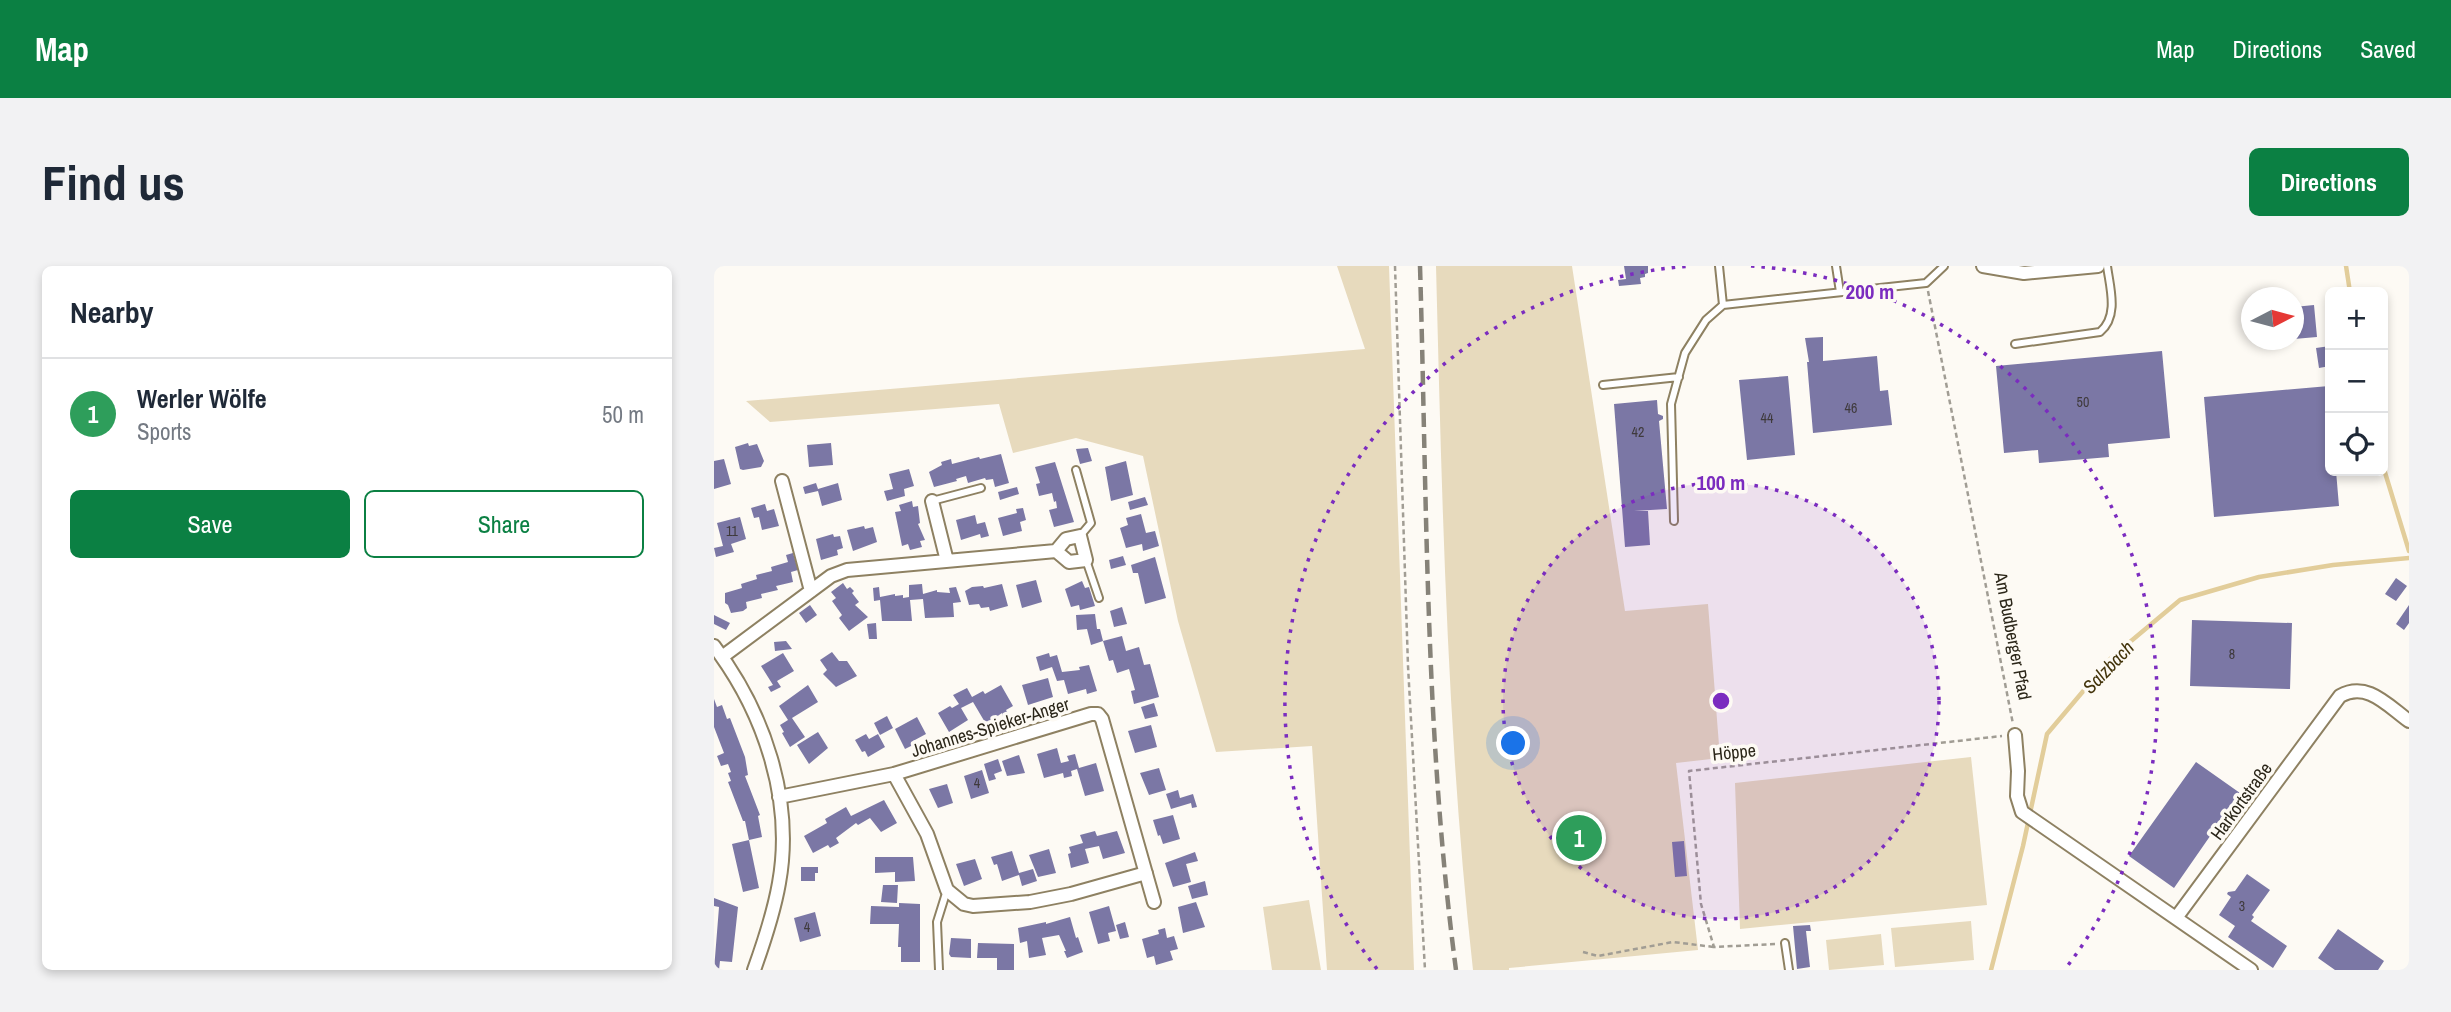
<!DOCTYPE html>
<html lang="en">
<head>
<meta charset="utf-8">
<style>
  :root { --surface:#fff; --page:#f2f2f3; --text:#1f2937; --muted:#747a83; --line:#e0e1e3; --accent:#0b8043 }
  body { margin:0; font-family:"Archivo Narrow",sans-serif; background:var(--page); color:var(--text) }
  .controls { position:absolute; right:21px; top:21px; display:grid; overflow:hidden; border-radius:10px; box-shadow:0 4px 10px #0003 }
  .controls button { width:63px; height:63px; display:grid; place-items:center; padding:0; border:0; border-bottom:2px solid var(--line); background:var(--surface); color:var(--text); font:35px sans-serif }
  .compass { position:absolute; left:1527px; top:21px; width:63px; height:63px; border-radius:50%; background:var(--surface); box-shadow:0 4px 10px #0003; rotate:84deg }
  .you { position:absolute; left:800px; top:478px; width:24px; height:24px; margin:-18px; border:5px solid #fff; border-radius:50%; background:#1a73e8; box-shadow:0 0 0 10px #1a73e833 }
  .badge { display:grid; place-items:center; width:46px; height:46px; border-radius:50%; background:var(--accent); color:#fff; font-size:23px; font-weight:700 }
  .pin { position:absolute; translate:-50% -50%; border:4px solid #fff; box-shadow:0 2px 7px #0006 }
  .list { margin:0; padding:0; list-style:none }
  h2 { display:flex; justify-content:space-between; align-items:center; height:91px; margin:0; padding:0 28px; font-size:30px }
  h2 small { font-size:23px; font-weight:400; color:var(--muted) }
  .list li { display:grid; grid-template-columns:46px 1fr auto; gap:21px; align-items:center; box-sizing:border-box; height:112px; padding:0 28px; border-top:2px solid var(--line) }
  .list b { display:block; font-size:26px; white-space:nowrap }
  .list p { margin:0; font-size:23px; white-space:nowrap; color:var(--muted) }
  .list em { font-size:23px; font-style:normal; color:var(--muted) }
  .actions { display:flex; gap:14px; padding:21px 28px }
  .actions a { flex:1; padding:16px 0; border:2px solid var(--accent); border-radius:10px; text-align:center; font-size:24px; color:var(--accent) }
  .actions .main { background:var(--accent); color:#fff }
  .icon { flex:none; width:38px; height:38px; fill:none; stroke:currentColor; stroke-width:2; stroke-linecap:round; stroke-linejoin:round }
  .map { position:relative; flex:none; width:1695px; height:704px; overflow:hidden; border-radius:10px }
  header { display:flex; align-items:center; gap:42px; box-sizing:border-box; height:98px; padding:0 35px; background:var(--accent); color:#fff }
  header strong { font-size:33px }
  nav { display:flex; gap:38px; margin-inline-start:auto; font-size:24px }
  .intro { display:flex; align-items:center; justify-content:space-between; box-sizing:border-box; height:168px; padding:0 42px }
  h1 { margin:0; font-size:49px }
  .button { padding:18px 32px; border-radius:10px; background:var(--accent); color:#fff; font-size:24px; font-weight:700 }
  main { display:flex; gap:42px; padding:0 42px }
  aside { flex:1; background:var(--surface); border-radius:10px; box-shadow:0 4px 10px #0003 }
  .map>svg:first-child { display:block }
</style>
</head>
<body>
<header>
<strong>Map</strong>
<nav><a>Map</a><a>Directions</a><a>Saved</a></nav>
</header>
<div class="intro"><h1>Find us</h1><a class="button">Directions</a></div>
<main>
<aside>
<h2>Nearby<small></small></h2>
<ul class="list">
<li><span class="badge" style="background:#2e9e5b">1</span><div><b>Werler Wölfe</b><p>Sports</p></div><em>50 m</em></li>
</ul>
<div class="actions"><a class="main">Save</a><a>Share</a></div>
</aside>
<div class="map">
<svg width="1695" height="704" viewBox="0 0 1695 704">
  <rect width="100%" height="100%" fill="#fdfaf4"/>
  <!-- green -->
  <path fill="#e7dabd" d="M623 0H675L700 704H613L598 480 502 486 464 355 429 190 362 172 299 187 285 138 56 156 32 135 651 83Z
    M722 0H858L911 345 994 338 1006 492 962 497 984 684 795 702V704H759C733 471 728 235 722 0Z
    M1257 491 1273 639 1026 663 1021 517Z
    M595 634 607 704H558L549 641Z
    M1257 655 1260 694 1181 701 1177 662Z
    M1167 668 1170 699 1115 704 1112 674Z"/>
  <g fill="none" stroke-linecap="round" stroke-linejoin="round">
    <!-- stream -->
    <path stroke="#e2cd9a" stroke-width="4.5" d="M1632 0 1636 26
      M1669 200 1695 285
      M1277 704 1309 580 1333 468 1398 391 1466 334 1545 311 1619 299 1695 292"/>
  </g>
  <!-- building -->
  <path fill="#7b77a5" d="M910 0H934V7L931 8V11L926 12 927 18 905 20 904 14 912 13Z
    M1600 39 1603 71 1580 73V41Z
    M1109 71V95L1163 90 1166 125 1174 124 1178 159 1099 167 1093 96H1095L1091 72Z
    M1616 80V100L1605 102 1602 82Z
    M1448 85 1456 172 1394 178 1395 191 1325 197 1324 184 1290 187 1282 100Z
    M1074 110 1081 189 1033 194 1025 114Z
    M1615 120 1616 205H1622L1625 240 1500 251 1490 131Z
    M943 134 944 148 949 150V153L945 155 953 243 920 245H934L936 279 911 281 900 138Z
    M34 177 35 180 43 178 50 195 47 201 29 204 26 203 21 181Z
    M117 177 119 199 95 201 93 179Z
    M374 182 378 195 366 198 362 183Z
    M287 188 295 217 281 221 279 213 272 214 271 212 254 217 252 210 242 213 243 215 220 221 215 206 228 199 227 196 237 193 238 198 265 191 266 193Z
    M10 193 17 218 0 223V195Z
    M412 195 419 229 397 235 391 201Z
    M341 196 360 256 340 261 335 244 343 242 342 235 340 236 338 227 325 230 322 218 326 217 321 201Z
    M195 203 200 220 190 223 191 230 173 235 170 225 179 223 175 208Z
    M102 217 104 223 124 217 128 234 108 240 104 225 91 228 89 221Z
    M303 221 305 228 286 234 284 226Z
    M431 231 434 239 416 244 414 236Z
    M198 235 199 241 204 240 206 257 204 258 211 274 206 275 208 281 196 284 194 278 188 280 181 246 187 245 185 239Z
    M51 238 53 245 60 243 65 260 48 264 45 251 40 252 37 242Z
    M309 242 312 254 306 256 308 265 289 270 284 252 303 247 302 243Z
    M427 248 432 267 441 265 445 280 429 285 428 278 412 282 406 262 414 259 412 252Z
    M261 249 263 258 271 256 275 270 267 272 266 268 247 274 242 254Z
    M26 251 32 273 17 278 20 286 2 291 0 282 9 280 3 257Z
    M150 260 151 263 159 261 163 276 139 285 133 264Z
    M119 268 120 271 126 270 129 282 123 284 124 289 107 294 102 273Z
    M79 287 84 304 77 306 79 316 62 320 64 324 47 328 48 332 32 336 33 342 29 345 17 347 14 339 11 337V327L28 322 27 318 43 313 42 309 58 305 57 301 74 296 72 289Z
    M409 290 412 299 397 303 395 294Z
    M441 291 452 332 431 338 424 307H419L417 299Z
    M1682 312 1693 320 1682 335 1671 328Z
    M322 314 328 336 308 342 302 319Z
    M368 315 371 322 375 321 381 340 366 344 365 339 357 341 351 323Z
    M129 317 133 323 136 321 140 325 138 327 145 336 141 339 154 351 135 365 125 352 128 349 118 335 122 332 117 326Z
    M208 318 209 328 223 324V326L236 327 235 322 242 321 247 336 239 337 240 351 211 352 209 333 196 334 198 355H168L166 334 160 335 159 322 165 321 166 331 181 328V330L189 329V332L195 331V319Z
    M288 318 294 340 276 345 275 341 267 342 265 338 255 339 251 325 258 321 269 320 270 322Z
    M96 339 103 349 92 357 85 347Z
    M1695 339V357L1690 364 1682 358Z
    M408 341 413 358 400 361 396 345Z
    M381 348 383 363H386L389 375 408 370 412 385 425 381 430 399 436 398 445 431 420 438 417 425 421 424 415 403 403 407 399 394 395 395 389 375 377 379 373 363 363 364 362 349Z
    M0 349 16 357 12 364 0 358Z
    M1478 354 1578 357 1576 423 1476 420Z
    M162 357 163 373H155L153 358Z
    M72 375 78 383 61 385 60 376Z
    M118 386 125 395H133L143 410 122 421 109 408 113 404 106 394Z
    M69 387 80 405 63 415 67 421 57 426 54 421 59 419 47 400Z
    M335 387 336 391 343 389 348 406 366 404 365 401 375 399 383 425 373 428 372 423 354 428 350 414 343 415 338 401 326 405 322 391Z
    M334 412 339 431 314 439 308 419Z
    M94 419 104 436 78 452 91 471 76 481 68 467 70 466 66 459 74 454 65 440Z
    M287 419 299 440 292 444 295 449 289 452 288 447 272 458 259 436 247 442 254 454 235 466 224 447 236 440 238 442 245 438 239 429 253 422 258 431 269 425 271 428Z
    M0 433 3 441 8 439 13 453 16 452 31 491 34 509 31 510 46 549 44 550 48 571 35 574 31 555H29L14 516 17 515 14 507 17 506 14 498 7 500 3 490 10 487 0 461Z
    M440 437 444 450 431 453 427 441Z
    M173 450 179 462 166 469 160 457Z
    M203 451 212 468 199 475 201 478 191 483 181 463Z
    M437 459 443 481 421 487 414 465Z
    M104 466 114 482 95 498 83 479Z
    M152 468 155 473 164 468 171 481 154 491 151 485 148 486 141 474Z
    M343 482 347 497 355 495 353 490 361 488 365 502 382 497 390 525 371 530 363 503 357 505 358 510 350 512 349 507 330 512 323 488Z
    M305 489 311 507 293 510 288 495Z
    M284 493 288 505 280 508 282 513 275 515 270 498Z
    M1482 496 1526 527 1460 622 1415 590Z
    M445 502 452 524 435 529 426 507Z
    M268 504 275 527 257 533 250 510Z
    M233 518 239 537 224 542 215 523Z
    M464 524 466 532 479 528 483 541 478 542 477 537 457 543 452 528Z
    M170 534 183 557 167 566 156 552 144 559 142 557 122 572 125 577 116 582 114 579 99 587 90 570 113 557 111 553 132 541 137 550Z
    M459 549 466 573 449 578 446 569 444 570 439 554Z
    M381 565 383 570 403 565 411 587 389 593 385 580 371 583 375 597 357 602 354 588 357 587 355 581 369 577 366 569Z
    M35 574 45 622 29 626 18 578Z
    M970 575 973 610 961 611 958 576Z
    M335 583 342 607 324 611 315 589Z
    M298 585 305 607 319 603 323 615 308 620 305 609 288 615 283 598 280 599 277 591Z
    M481 586 484 595 472 598 477 616 459 621 451 597Z
    M161 591H199L201 615 181 616V606L161 607Z
    M261 593 268 613 250 620 242 598Z
    M87 601H104V607H101V615H87Z
    M1533 608 1556 624 1538 649 1540 651 1537 655 1573 680 1559 702 1514 671 1521 660 1505 649 1517 631 1513 628 1514 626 1521 625Z
    M491 615 494 629 478 633 474 620Z
    M169 619H184L183 637 167 636Z
    M0 632 24 641 18 696 6 695 5 704H0L5 641 0 640Z
    M482 636 491 661 469 667 464 641Z
    M185 637 206 638V696H187V681H184L185 658H156L157 640 185 641Z
    M395 640 402 665 394 667 396 675 384 678 375 646Z
    M101 646 107 670 86 676 80 652Z
    M356 651 362 672 364 671 369 686 353 692 350 685H352L345 669 328 672 332 689 315 692 313 675 306 677 304 662 332 656V658Z
    M411 656 415 671 406 673 402 659Z
    M1096 659 1097 665H1092L1096 701 1083 703 1079 660Z
    M451 662 453 672 460 670 464 683 456 685 459 694 442 699 440 690 433 692 428 673 445 668 444 664Z
    M1624 663 1670 695 1664 704H1621L1604 692Z
    M237 672 257 673V692L237 691 235 688Z
    M264 677 300 678V704H283V692H263Z"/>
  <g fill="none" stroke-linecap="round" stroke-linejoin="round">
    <defs>
      <path id="service" d="M1005 0 1009 39
        M1122 0 1126 26
        M1301 78 1386 66C1405 50 1396 22 1393 0
        M889 119 965 111
        M362 204 377 257 366 270
        M218 235 267 222
        M960 255 957 138 971 87 992 54 1009 39 1212 17 1230 0
        M372 294 385 332
        M1071 677 1075 704
        M225 704 223 656 233 624"/>
      <path id="minor" d="M1269 0 1310 7 1384 0
        M68 215 97 325
        M218 235 233 295
        M0 380C50 446 80 534 65 617 60 646 50 676 40 704
        M8 391 117 310 133 304 342 285 355 296 372 294 366 270 352 273 342 285
        M1301 469 1304 505 1303 530 1308 546 1537 704
        M180 508 213 568 233 624 250 638 259 640 316 636 357 628 432 607
        M65 531 180 508 377 448H384L388 453 440 636
        M1462 652 1626 430C1653 415 1673 439 1695 455"/>
    </defs>
    <!-- service casing -->
    <use href="#service" stroke="#8e8162" stroke-width="10"/>
    <!-- minor casing -->
    <use href="#minor" stroke="#8e8162" stroke-width="16"/>
    <!-- path -->
    <path stroke="#a19d94" stroke-width="2.5" stroke-dasharray="5 3.5" stroke-linecap="butt" d="M681 0 694 400 711 704
      M1214 25 1299 458
      M1061 678 1000 681 987 638 975 505 1288 470
      M869 686 884 690 959 676 1000 681"/>
    <!-- service -->
    <use href="#service" stroke="#fff" stroke-width="6"/>
    <!-- minor -->
    <use href="#minor" stroke="#fff" stroke-width="12"/>
    <!-- rail -->
    <path stroke="#868278" stroke-width="4.5" stroke-dasharray="14 7" stroke-linecap="butt" d="M706 0C713 234 711 471 742 704"/>
  </g>
  <!-- distance rings -->
  <circle cx="1007" cy="435" r="218" fill="#7b2cbf" fill-opacity=".12"/>
  <g fill="none" stroke="#7b2cbf" stroke-width="3.5" stroke-dasharray="3.5 7">
    <circle cx="1007" cy="435" r="218"/>
    <path d="M663 703A436 436 0 0 1 977 0M1037 0A436 436 0 0 1 1351 703"/>
  </g>
  <g text-anchor="middle" dominant-baseline="central" stroke-width="7" stroke-linejoin="round" paint-order="stroke">
    <!-- number labels -->
    <g font-size="14" fill="#3f3a3c">
      <text x="1369" y="136">50</text>
      <text x="1137" y="142">46</text>
      <text x="1053" y="152">44</text>
      <text x="924" y="166">42</text>
      <text x="18" y="265">11</text>
      <text x="1518" y="388">8</text>
      <text x="263" y="517">4</text>
      <text x="1528" y="640">3</text>
      <text x="93" y="661">4</text>
    </g>
    <!-- street labels -->
    <g font-size="18" fill="#2b2619" stroke="#fdfaf4">
      <text transform="translate(1299 370) rotate(79)">Am Budberger Pfad</text>
      <text transform="translate(276 461) rotate(-17)">Johannes-Spieker-Anger</text>
      <text transform="translate(1020 486) rotate(-6)">Höppe</text>
      <text transform="translate(1527 535) rotate(-54)">Harkortstraße</text>
    </g>
    <!-- water labels -->
    <g font-size="19" font-style="italic" fill="#43340b" stroke="#fdfaf4">
      <text transform="translate(1394 401) rotate(-46)">Salzbach</text>
    </g>
  </g>
  <circle cx="1007" cy="435" r="10" fill="#7b2cbf" stroke="#fdfaf4" stroke-width="3.5"/>
  <g font-size="21" text-anchor="middle" font-weight="bold" fill="#7b2cbf" stroke="#fdfaf4" stroke-width="7" stroke-linejoin="round" paint-order="stroke">
    <text x="1156" y="33">200 m</text>
    <text x="1007" y="224">100 m</text>
  </g>
</svg>
<div class="controls">
<button>+</button>
<button>−</button>
<button><svg class="icon" aria-label="locate" viewBox="0 0 24 24"><circle cx="12" cy="12" r="6"/><path d="M12 2v4M12 18v4M2 12h4M18 12h4"/></svg></button>
</div>
<svg class="compass" viewBox="-18 -18 36 36"><path d="M0-13l5 13h-10z" fill="#e53935"/><path d="M0 13l5-13h-10z" fill="#747a83"/></svg>
<div class="you"></div>
<div class="pin badge" style="left:865px;top:572px;background:#2e9e5b">1</div>
</div>
</main>
</body>
</html>
